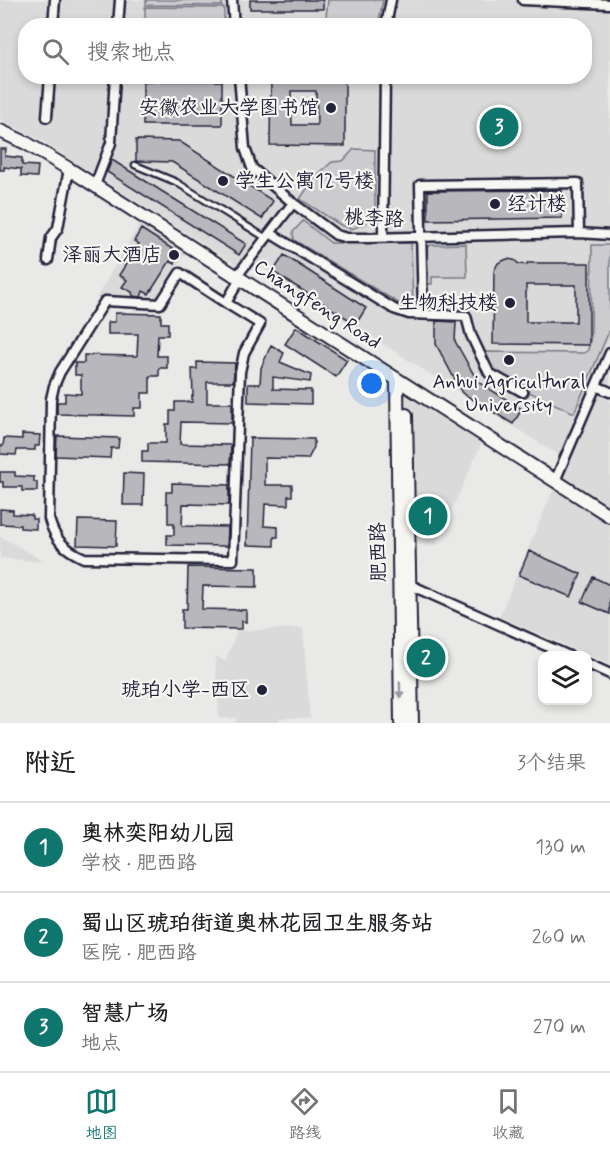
<!DOCTYPE html>
<html lang="zh">
<head>
<meta charset="utf-8">
<style>
  :root { --surface:#fff; --page:#f6f6f6; --text:#202124; --muted:#757577; --line:#e0e0e0; --accent:#0f766e }
  body { margin:0; font-family:Mynerve,"LXGW WenKai TC",sans-serif; background:var(--page); color:var(--text) }
  .controls { position:absolute; right:18px; bottom:18px; display:grid; overflow:hidden; border-radius:12px; box-shadow:0 3px 9px #0003 }
  .controls button { width:54px; height:54px; display:grid; place-items:center; padding:0; border:0; border-bottom:2px solid var(--line); background:var(--surface); color:var(--text); font:30px sans-serif }
  .you { position:absolute; left:372px; top:384px; width:21px; height:21px; margin:-15px; border:4px solid #fff; border-radius:50%; background:#1a73e8; box-shadow:0 0 0 9px #1a73e833 }
  .badge { display:grid; place-items:center; width:39px; height:39px; border-radius:50%; background:var(--accent); color:#fff; font-size:20px; font-weight:700 }
  .pin { position:absolute; translate:-50% -50%; border:3px solid #fff; box-shadow:0 2px 6px #0006 }
  .list { margin:0; padding:0; list-style:none }
  h2 { display:flex; justify-content:space-between; align-items:center; height:78px; margin:0; padding:0 24px; font-size:26px }
  h2 small { font-size:20px; font-weight:400; color:var(--muted) }
  .list li { display:grid; grid-template-columns:39px 1fr auto; gap:18px; align-items:center; box-sizing:border-box; height:90px; padding:0 24px; border-top:2px solid var(--line) }
  .list b { display:block; font-size:22px; white-space:nowrap }
  .list p { margin:0; font-size:20px; white-space:nowrap; color:var(--muted) }
  .list em { font-size:20px; font-style:normal; color:var(--muted) }
  .icon { flex:none; width:33px; height:33px; fill:none; stroke:currentColor; stroke-width:2; stroke-linecap:round; stroke-linejoin:round }
  .map { position:relative; flex:none; width:610px; height:723px; overflow:hidden }
  .search { position:absolute; background:var(--surface); box-shadow:0 3px 9px #0003; left:18px; right:18px; top:18px; height:66px; display:flex; align-items:center; gap:15px; box-sizing:border-box; padding:0 21px; border-radius:24px; color:var(--muted); font-size:22px }
  .sheet { height:348px; background:var(--surface) }
  nav { display:flex; justify-content:space-around; align-items:center; box-sizing:border-box; height:84px; border-top:2px solid var(--line); background:var(--surface); font-size:16px; color:var(--muted) }
  nav a { display:grid; justify-items:center; gap:3px }
  nav .on { color:var(--accent) }
  .map>svg:first-child { display:block }
</style>
</head>
<body>
<div class="map">
<svg width="610" height="723" viewBox="0 0 610 723">
  <rect width="100%" height="100%" fill="#e9e9e7"/>
  <filter id="ink" filterUnits="userSpaceOnUse"><feTurbulence type="fractalNoise" baseFrequency=".0167" numOctaves="2"/><feDisplacementMap in="SourceGraphic" scale="12" xChannelSelector="R" yChannelSelector="G"/><feConvolveMatrix kernelMatrix="1 2 1 2 8 2 1 2 1" color-interpolation-filters="sRGB"/></filter>
  <g filter="url(#ink)">
    <!-- built -->
    <path fill="#dadada" fill-rule="evenodd" d="M0 0H610V664L499 617 566 460 250 260 243 269 35 137 0 120ZM26 26H584V76H26Z
      M142 220 188 250 157 299 96 298Z
      M405 385 485 436 436 545 408 544Z
      M0 536 45 562 0 558Z
      M303 628 310 718H279V723H236V718H219L215 656 225 661 237 631Z"/>
    <!-- green -->
    <path fill="#ccccce" stroke="#777784" stroke-width="1.5" d="M146 0H222V6L146 5Z
      M328 0H383L378 25H325Z
      M145 7 224 8V25H145Z
      M354 149 375 150V209L366 223 352 229 342 226 300 199 315 177 332 162 343 161Z
      M303 221 331 243H411L413 304H400L294 240 293 232Z
      M466 244 467 277H432V284H427V248L430 245Z
      M592 245H610V329L574 413 497 377 484 359V352L584 353 588 350 591 336Z"/>
    <!-- building -->
    <path fill="#b8b8bc" stroke="#22223b" stroke-width="1.5" fill-rule="evenodd" d="M250 0H323V9H250Z
      M271 76H345V146L270 145ZM291 91H316L317 125H292Z
      M143 81H222V125H143Z
      M136 140 179 141 273 201 262 219 172 162 136 161Z
      M0 149H6L5 156 22 158V165L38 166 37 177 21 176V169L4 167V170H0Z
      M112 160 246 244 239 255 107 172Z
      M562 190V218L428 220V191Z
      M141 229 174 250 176 256 175 264 170 261 149 294 143 291 141 297 133 296 132 292 122 287 127 280 119 275 139 244 134 241Z
      M284 255 366 308 356 324 273 272Z
      M507 259 514 260 519 264 527 265V263H589V345L493 344 494 271 498 263ZM526 285H576V322H526Z
      M115 313 161 314V323H168V335H158L157 356H167V368H159V376H150V393H142V408H134V416L57 414V402H65V393L81 394V375H75V363H84V355L137 356 138 334H108V322H115Z
      M436 321 456 322 455 341 478 382 522 409 513 424 462 393 436 344Z
      M296 327 347 360 336 377 285 344Z
      M271 345 284 353 280 362 311 375 310 382 273 377V389L309 390H311V404L248 402V384H260L261 368Z
      M197 362 235 363 233 382H207V403H232V423L181 422 180 444 231 445 230 464 142 462V451H148V443H166V424H170V411H175V402H192V396H193L192 369H197Z
      M22 434 40 435 39 446H35V450H17L16 455 0 454V446H3L4 438 22 439Z
      M57 436 119 438 118 448H111L110 458 56 456Z
      M250 438 314 439V447L308 459 265 458V485H292V496H288V505L265 504 264 526 278 527V537H274V546L247 545Z
      M0 472H15V476L34 477V482H37V491H22V487H3V482H0Z
      M124 473 144 474 143 505H123Z
      M172 483 229 485V505L183 504 182 526 228 527 227 546 167 545V535H174V523H168V503H166V492H172Z
      M0 509 13 510V514L32 515V519H36V529L20 528V525L0 524Z
      M78 520 117 521 116 546 77 545Z
      M529 551 581 574 571 597 519 575Z
      M188 567 257 568V587L203 586 202 609 246 610V622L242 621V629L182 628V609H187Z
      M593 577 610 585V614L582 602Z"/>
    <g fill="none" stroke-linecap="round" stroke-linejoin="round">
      <defs>
        <path id="service" d="M135 165 176 182 266 238"/>
        <path id="minor" d="M232 0 234 26
          M523 0 610 4
          M53 26 55 0
          M118 26 120 0
          M386 26 391 0
          M239 76 245 148 252 168 293 203 336 235 347 238H368L579 233 610 235
          M47 117 50 76
          M97 180 111 143 115 76
          M270 233 394 309 409 314 466 316 471 335 489 373 523 392
          M383 237 385 76
          M48 260 51 238 58 228 69 169
          M240 272 293 203
          M226 303 260 324 244 353 240 372 233 560 84 558C64 549 55 540 49 519L51 399 54 386 60 372 105 301 160 304 180 273 226 303 240 279
          M423 314 420 185 578 183 579 233
          M596 386 610 392
          M555 481 610 353
          M408 584 569 656
          M588 664 610 674"/>
        <path id="secondary" d="M0 131 26 143 69 169 610 516
          M397 380 401 723
          M406 415 412 723"/>
      </defs>
      <!-- service casing -->
      <use href="#service" stroke="#22223b" stroke-width="9"/>
      <!-- minor casing -->
      <use href="#minor" stroke="#22223b" stroke-width="13"/>
      <!-- secondary casing -->
      <use href="#secondary" stroke="#22223b" stroke-width="16"/>
      <!-- service -->
      <use href="#service" stroke="#f6f6f2" stroke-width="4.5"/>
      <!-- minor -->
      <use href="#minor" stroke="#f6f6f2" stroke-width="8"/>
      <!-- secondary -->
      <use href="#secondary" stroke="#f6f6f2" stroke-width="12"/>
    </g>
    <!-- one-way arrows -->
    <defs><path id="oneway-solid" d="M-6-.8H1V-3.2L6.5 0L1 3.2V.8H-6Z" transform="scale(1.5)"/></defs>
    <use fill="#9797a0" href="#oneway-solid" transform="translate(400 690) rotate(89)"/>
  </g>
  <!-- markers -->
  <g fill="#22223b" stroke="#f6f6f2" stroke-width="2">
    <circle cx="331" cy="108" r="6"/>
    <circle cx="223" cy="181" r="6"/>
    <circle cx="495" cy="204" r="6"/>
    <circle cx="174" cy="255" r="6"/>
    <circle cx="510" cy="303" r="6"/>
    <circle cx="509" cy="360" r="6"/>
    <circle cx="262" cy="690" r="6"/>
  </g>
  <g text-anchor="middle" dominant-baseline="central" stroke-width="4.5" stroke-linejoin="round" paint-order="stroke">
    <!-- poi labels -->
    <g font-size="20" fill="#22223b" stroke="#f6f6f2" text-anchor="end">
      <text x="319" y="108">安徽农业大学图书馆</text>
      <text x="235" y="181" text-anchor="start">学生公寓12号楼</text>
      <text x="507" y="204" text-anchor="start">经计楼</text>
      <text x="162" y="255">泽丽大酒店</text>
      <text x="498" y="303">生物科技楼</text>
      <text x="509" y="382" text-anchor="middle">Anhui Agricultural<tspan x="509" dy="23">University</tspan></text>
      <text x="250" y="690">琥珀小学-西区</text>
    </g>
    <!-- street labels -->
    <g font-size="20" fill="#22223b" stroke="#f6f6f2">
      <text transform="translate(374 219) rotate(3)">桃李路</text>
      <text transform="translate(317 305) rotate(33)">Changfeng Road</text>
      <text transform="translate(379 552) rotate(-91)">肥西路</text>
    </g>
  </g>
</svg>
<div class="controls">
<button><svg class="icon" aria-label="layers" viewBox="0 0 24 24"><path d="M12 4l9 5-9 5-9-5zM3 14l9 5 9-5"/></svg></button>
</div>
<div class="you"></div>
<div class="pin badge" style="left:428px;top:516px">1</div>
<div class="pin badge" style="left:426px;top:658px">2</div>
<div class="pin badge" style="left:499px;top:127px">3</div>
<div class="search"><svg class="icon" aria-label="search" viewBox="0 0 24 24"><circle cx="10" cy="10" r="6"/><path d="M15 15l6 6"/></svg>搜索地点</div>
</div>
<section class="sheet">
<h2>附近<small>3个结果</small></h2>
<ul class="list">
<li><span class="badge">1</span><div><b>奥林奕阳幼儿园</b><p>学校 · 肥西路</p></div><em>130 m</em></li>
<li><span class="badge">2</span><div><b>蜀山区琥珀街道奥林花园卫生服务站</b><p>医院 · 肥西路</p></div><em>260 m</em></li>
<li><span class="badge">3</span><div><b>智慧广场</b><p>地点</p></div><em>270 m</em></li>
</ul>
</section>
<nav>
<a class="on"><svg class="icon" aria-label="map" viewBox="0 0 24 24"><path d="M3 6l6-2 6 2 6-2v14l-6 2-6-2-6 2zM9 4v14M15 6v14"/></svg>地图</a>
<a><svg class="icon" aria-label="directions" viewBox="0 0 24 24"><path d="M12 3l9 9-9 9-9-9zM9 14v-3h6M13 9l2 2-2 2"/></svg>路线</a>
<a><svg class="icon" aria-label="saved" viewBox="0 0 24 24"><path d="M7 4h10v16l-5-4-5 4z"/></svg>收藏</a>
</nav>
</body>
</html>
